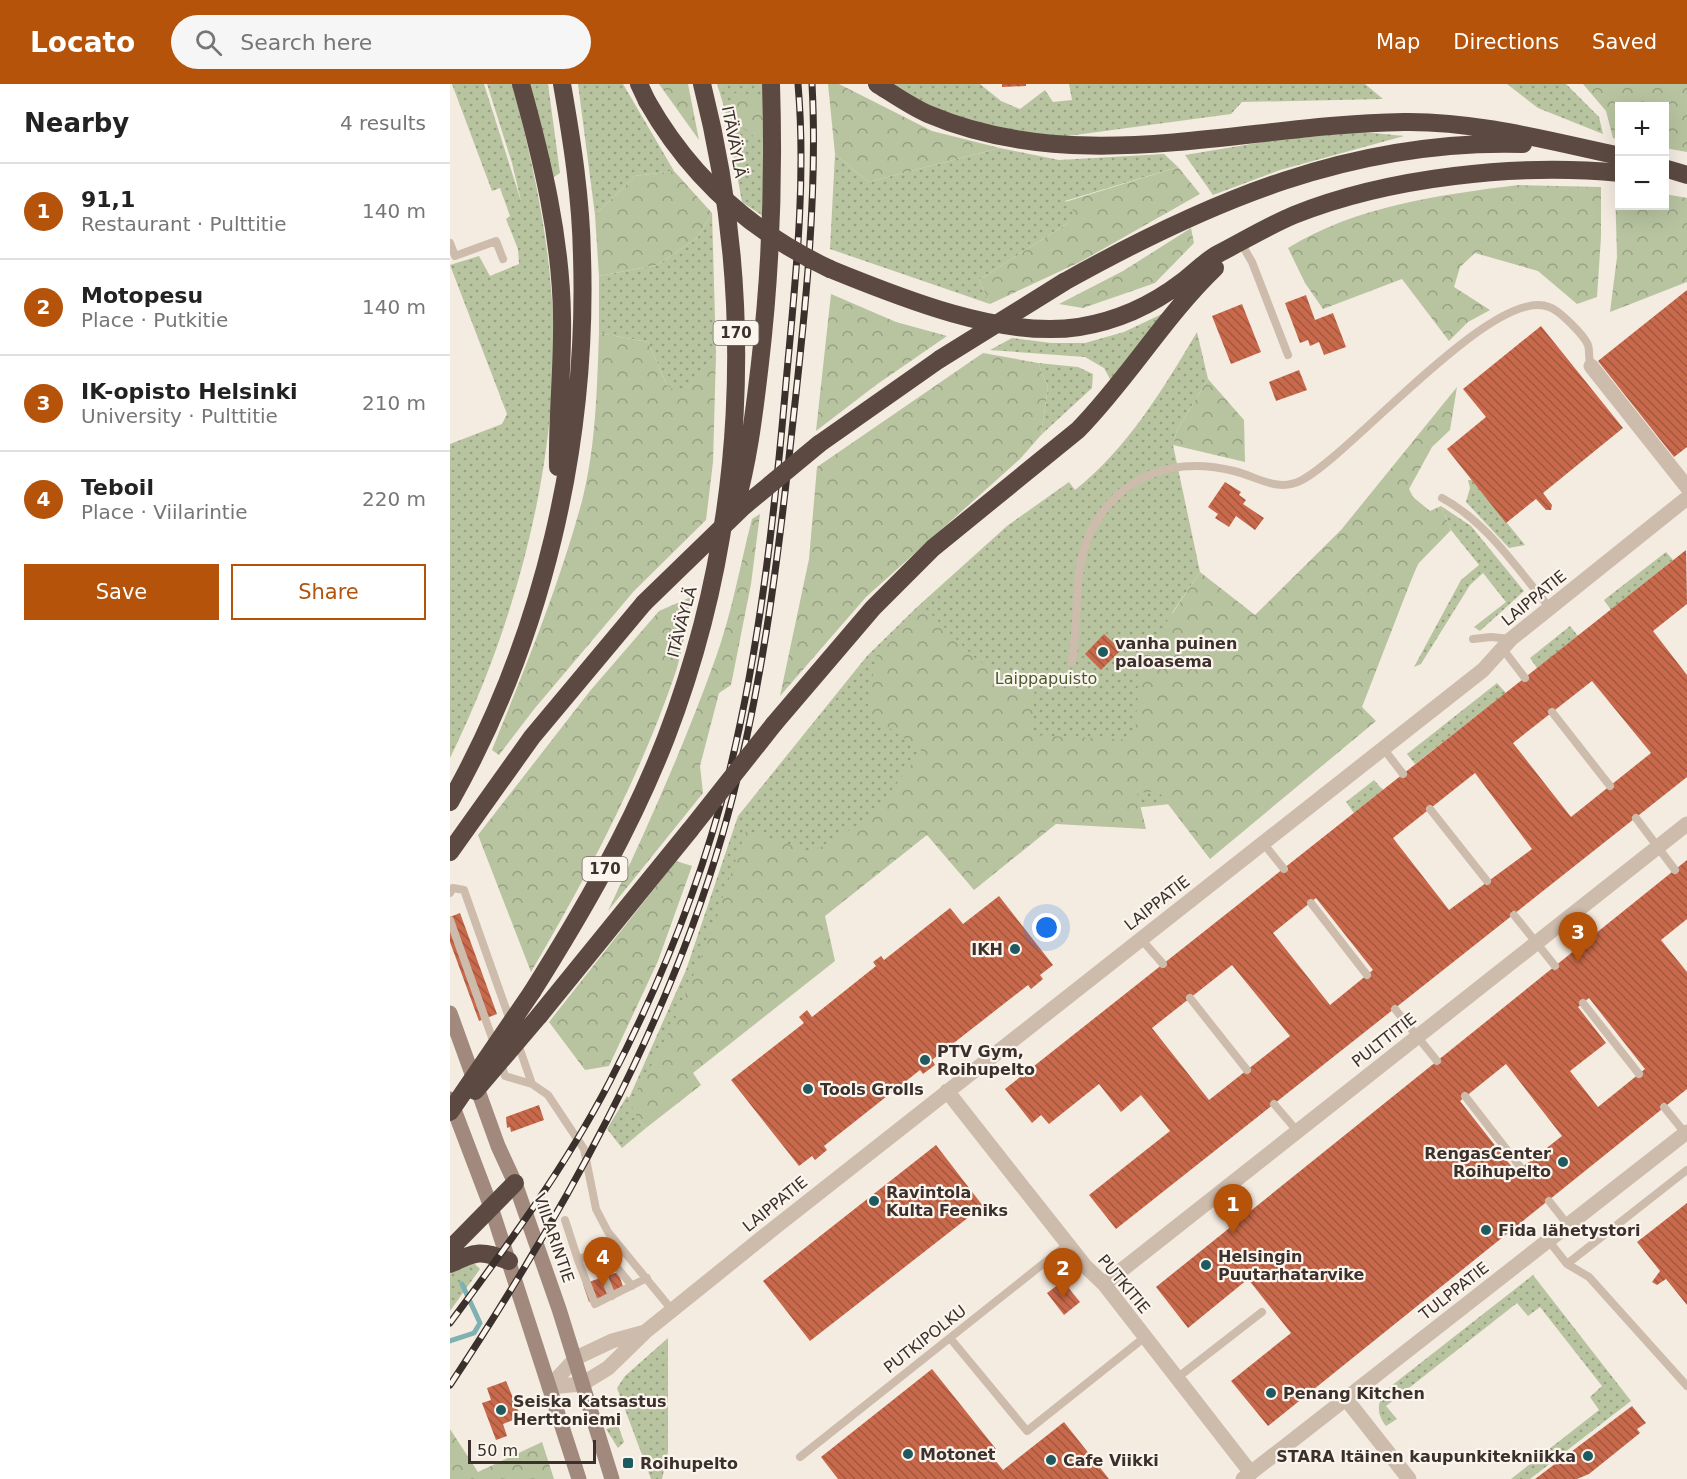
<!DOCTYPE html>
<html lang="en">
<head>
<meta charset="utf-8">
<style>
  :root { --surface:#fff; --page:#f6f6f6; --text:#222; --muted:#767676; --line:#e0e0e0; --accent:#b45309 }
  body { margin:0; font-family:"DejaVu Sans",sans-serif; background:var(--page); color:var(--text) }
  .controls { position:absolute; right:18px; top:18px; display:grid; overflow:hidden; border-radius:0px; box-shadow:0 6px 24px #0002 }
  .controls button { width:54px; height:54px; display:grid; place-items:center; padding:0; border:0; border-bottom:2px solid var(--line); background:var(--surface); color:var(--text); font:30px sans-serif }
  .scale { position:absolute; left:18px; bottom:15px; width:128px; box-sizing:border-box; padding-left:6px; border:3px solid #3b302b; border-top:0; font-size:16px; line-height:21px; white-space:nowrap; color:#3b302b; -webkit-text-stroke:4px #fbf5ee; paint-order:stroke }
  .you { position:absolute; left:597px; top:844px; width:21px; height:21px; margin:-15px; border:4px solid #fff; border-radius:50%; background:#1a73e8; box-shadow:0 0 0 9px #1a73e833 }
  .badge { display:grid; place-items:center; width:39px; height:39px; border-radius:50%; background:var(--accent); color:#fff; font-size:20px; font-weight:700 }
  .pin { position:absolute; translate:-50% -50px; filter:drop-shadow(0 2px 3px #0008) }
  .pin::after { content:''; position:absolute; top:32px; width:21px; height:18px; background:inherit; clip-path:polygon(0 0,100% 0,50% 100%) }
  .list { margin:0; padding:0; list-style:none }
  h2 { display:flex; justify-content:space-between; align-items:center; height:78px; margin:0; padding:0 24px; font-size:26px }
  h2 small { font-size:20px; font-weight:400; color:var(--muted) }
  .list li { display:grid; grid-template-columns:39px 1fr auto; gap:18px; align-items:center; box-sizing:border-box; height:96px; padding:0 24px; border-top:2px solid var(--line) }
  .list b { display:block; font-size:22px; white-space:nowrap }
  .list p { margin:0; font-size:20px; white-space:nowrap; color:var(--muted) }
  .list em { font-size:20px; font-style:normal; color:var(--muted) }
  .actions { display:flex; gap:12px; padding:18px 24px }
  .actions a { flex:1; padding:14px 0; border:2px solid var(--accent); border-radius:0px; text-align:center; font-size:21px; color:var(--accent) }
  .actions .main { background:var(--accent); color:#fff }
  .icon { flex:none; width:33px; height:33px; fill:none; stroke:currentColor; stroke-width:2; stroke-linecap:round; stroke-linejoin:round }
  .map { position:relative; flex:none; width:1237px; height:1395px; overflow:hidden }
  header { display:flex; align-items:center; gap:36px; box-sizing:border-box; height:84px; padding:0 30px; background:var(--accent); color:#fff }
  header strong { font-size:28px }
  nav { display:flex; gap:33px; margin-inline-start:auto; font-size:21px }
  .search { width:420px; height:54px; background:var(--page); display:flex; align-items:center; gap:15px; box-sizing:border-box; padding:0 21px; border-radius:33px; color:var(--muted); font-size:22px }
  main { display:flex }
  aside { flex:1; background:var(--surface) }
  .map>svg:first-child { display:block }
</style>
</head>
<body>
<header>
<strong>Locato</strong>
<div class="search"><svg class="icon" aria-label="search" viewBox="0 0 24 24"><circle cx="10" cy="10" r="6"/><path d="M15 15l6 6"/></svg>Search here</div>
<nav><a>Map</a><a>Directions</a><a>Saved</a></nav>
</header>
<main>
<aside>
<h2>Nearby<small>4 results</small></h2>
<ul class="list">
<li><span class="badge">1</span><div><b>91,1</b><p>Restaurant · Pulttitie</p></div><em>140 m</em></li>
<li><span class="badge">2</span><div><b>Motopesu</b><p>Place · Putkitie</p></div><em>140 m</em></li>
<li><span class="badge">3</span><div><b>IK-opisto Helsinki</b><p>University · Pulttitie</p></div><em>210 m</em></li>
<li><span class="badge">4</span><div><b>Teboil</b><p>Place · Viilarintie</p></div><em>220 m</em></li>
</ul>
<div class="actions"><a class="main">Save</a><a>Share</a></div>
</aside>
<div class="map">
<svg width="1237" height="1395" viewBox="0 0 1237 1395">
  <defs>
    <pattern id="grass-dots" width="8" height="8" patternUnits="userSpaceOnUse" patternTransform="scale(1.5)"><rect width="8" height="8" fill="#b8c4a0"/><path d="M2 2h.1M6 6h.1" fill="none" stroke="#97a083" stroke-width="1.8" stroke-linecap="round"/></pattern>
    <pattern id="forest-crowns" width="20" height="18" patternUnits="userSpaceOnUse" patternTransform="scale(1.5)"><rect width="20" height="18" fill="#b8c4a0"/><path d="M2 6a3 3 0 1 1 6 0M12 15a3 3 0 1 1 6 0" fill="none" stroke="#97a083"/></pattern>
    <pattern id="building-back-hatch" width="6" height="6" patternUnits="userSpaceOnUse" patternTransform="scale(1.5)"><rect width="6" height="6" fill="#c8694b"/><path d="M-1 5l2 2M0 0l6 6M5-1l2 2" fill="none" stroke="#a4573f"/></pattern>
  </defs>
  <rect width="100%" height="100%" fill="#f4ebe1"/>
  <!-- grass -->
  <path fill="url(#grass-dots)" d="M2 0H34L71 117 62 79 37 0H62C89 100 110 205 102 309 93 434 55 562 0 674V360L52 340 57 330 0 181 29 172 40 192 69 180 68 165 56 135 60 132 50 104 42 107Z
    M78 0H98L110 89 102 94Z
    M128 0H173L224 87 185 92 145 131Z
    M267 0H312L316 48V134L292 118 275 26Z
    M438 0H530L551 17 570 25 595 6 603 18 622 16 619 0H915L933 15 792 18 781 30 603 54 569 51 480 24Z
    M1057 0H1116L1149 33 1153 50 1088 24Z
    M914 48 954 52 830 86 763 111 735 71 825 56Z
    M550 64 609 76 714 70 728 83 615 117 627 129 618 139 529 196 540 220 380 165 385 70 418 98Z
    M262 129 266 270 231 312 217 301 198 258 149 249V192L207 181 247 154Z
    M714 229 661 297 654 284 635 273 540 266 562 254 601 259H635L674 248Z
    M747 248 758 295 727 346 723 361 750 488 722 529 779 601 978 458 893 648 729 719 601 733 477 742 367 835 235 991 189 1036 196 1044 172 1064 157 1045 177 1012 179 1014 236 886 288 732 417 572 466 524 557 442 619 398 625 406C678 364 713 305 747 248Z
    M588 279 628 283 643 290 642 304 591 351 598 303Z
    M1018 396H1022L1075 461 1059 464 1016 418 1020 404Z
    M991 422 1021 442 1074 507 1030 547 1024 543 1056 518 1033 489 1020 501 971 580 964 583 1011 496 1029 481 1001 446Z
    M1216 468 1223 476 1161 526 1154 516Z
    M1120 542 1128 552 1087 584 1080 574Z
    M1047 599 1056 609 965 680 957 670Z
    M924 696 933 706 904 729 896 718Z
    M17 1180H25L30 1185 0 1227V1190Z
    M1083 1191 1181 1317 1080 1395H1061L1149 1326 1140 1313 1152 1302 1090 1223 1078 1232 1067 1219 936 1322 947 1335 936 1342C926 1329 927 1319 936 1306Z
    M218 1254V1368L212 1395H201L167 1304 175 1292Z
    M168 1341 174 1358 168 1364 156 1345Z"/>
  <!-- forest -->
  <path fill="url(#forest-crowns)" d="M209 0H238L249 56Z
    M378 0H389L482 47 550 64 418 98 385 70Z
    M1133 0H1237V68L1215 64 1214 22H1170L1169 56 1163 54 1156 27Z
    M282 9 299 10 314 19 316 48 306 54 286 39Z
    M728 83 750 110 630 178 540 220 529 196 618 139 626 129 615 118Z
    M224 87 262 129 247 154 207 181 149 192 145 131 185 92Z
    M1068 101 1151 103V153L1147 213 1127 220 1088 187 1025 169 1010 183 1004 203 1040 226 1018 238 999 257 952 195 873 225 855 199 838 164C906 122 989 111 1068 101Z
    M1165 103H1169L1170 122H1214L1215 110 1237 114V198L1160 228 1167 173Z
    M741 144 744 159 705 199 633 224 609 220 673 187Z
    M381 210 446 238 497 252 426 301 366 347Z
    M149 249 198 258 217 301 231 311 266 270 263 378 256 436 184 507 85 624 49 671 42 666C75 584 109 502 132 417 146 362 147 305 149 249Z
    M533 269 588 279 598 303 591 351 570 375 416 513 330 612 359 475 367 383Z
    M758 295 794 336 795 378 723 361 727 346Z
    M1007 303 1000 346 982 363 959 405 963 413 980 427 991 422 1001 446 967 481 912 623 926 637 760 775 708 707 687 709 696 745 606 740 524 806 477 751 375 832 385 877 243 989 251 1001 196 1044 188 1035 181 1020 222 942 254 866 296 747 362 768 420 734 472 667 417 628 426 572 475 524 527 576 585 609 580 651 685 656 689 579 750 488 805 531 891 446Z
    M310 430 301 500 281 601 269 609 250 682 253 709 158 827C197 744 235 660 266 573 282 529 290 481 302 435Z
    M241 513C236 539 233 568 224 593 188 697 136 794 81 888L28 751 140 607 209 527Z
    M226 777 242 782 208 877 159 982 135 986 99 938Z
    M0 1345 28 1388 92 1358 104 1395H0Z"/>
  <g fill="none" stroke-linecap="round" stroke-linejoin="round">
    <!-- stream -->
    <path stroke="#7fb0b2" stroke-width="5" d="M0 1257 24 1249 30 1239 12 1200"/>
  </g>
  <!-- building -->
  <path fill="url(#building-back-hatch)" fill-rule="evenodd" d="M552 0H576V2L552 3Z
    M1237 206V363L1224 373 1148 277Z
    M856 211 865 236 883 229 896 263 874 271 869 258 860 262 858 256 850 259 835 219Z
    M792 220 811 268 781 280 762 232Z
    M1091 242 1173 344 1093 409 1102 421 1101 426H1096L1086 415 1056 439 997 365 1036 333 1013 305Z
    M849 286 857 306 826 317 819 298Z
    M775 398 791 408 789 411 796 416 793 420 814 434 805 446 786 432 779 443 765 434 768 430 758 423Z
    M1236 466 1237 520 1203 547 1237 591V693L666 1145 639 1111 720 1047 691 1011 671 1028 649 1000 599 1040 591 1031 582 1039 555 1005ZM1142 597 1201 669 1121 733 1063 659ZM1025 689 1082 765 999 826 943 754ZM866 814 923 886 880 921 823 849ZM782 881 840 952 759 1016 702 944Z
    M654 550 671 566 651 586 635 570Z
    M1237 776V835L1211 856 1237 888V1005L818 1342 781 1297 841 1249 798 1195 738 1244 706 1203ZM1139 914 1195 985 1148 1023 1120 987 1156 959 1128 923ZM1056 980 1112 1052 1066 1088 1010 1017Z
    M549 812 603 881 590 891 593 895 581 905 578 901 482 976 485 981 473 990 470 986 374 1062 377 1066 365 1076 362 1072 349 1082 281 996 354 939 349 933 357 926 362 933 426 882 423 878 431 872 434 876 500 824 513 840Z
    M10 829 47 930 29 937 0 858V833Z
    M89 1021 94 1036 61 1048 60 1043 57 1044 56 1033Z
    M486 1061 533 1122 360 1257 313 1197Z
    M1237 1119V1221L1216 1195 1207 1201 1202 1198 1210 1187 1187 1158Z
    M168 1188 174 1205 139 1218 133 1200Z
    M613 1197 630 1218 614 1231 597 1209Z
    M482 1285 546 1365 540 1370 553 1386 614 1338 659 1395H388L371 1373Z
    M56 1297 71 1333 53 1340 57 1352 46 1356 32 1319 41 1316 37 1304Z
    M1182 1322 1196 1339 1187 1345 1190 1349 1139 1390 1127 1395H1085Z"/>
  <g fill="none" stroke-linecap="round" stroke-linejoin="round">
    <!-- lane -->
    <path stroke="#cdbbac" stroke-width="8" d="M0 159 5 172 46 157 53 175
      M791 159 802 178 838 271
      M992 414C1036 437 1068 486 1100 524
      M1023 555 1041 553 1061 555
      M1052 564 1075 594
      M622 578C632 517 616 460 666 413 699 382 741 376 784 387 808 393 828 409 852 396 905 367 1044 201 1099 223 1109 226 1134 251 1138 261 1140 267 1138 275 1141 282
      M1102 628 1160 702
      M933 664 953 690
      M980 725 1037 797
      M1186 734 1225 786
      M813 759 834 785
      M0 809 3 804 14 806 61 939
      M861 819 917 891
      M1064 831 1105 882
      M0 836 45 962
      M691 855 713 880
      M740 914 797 986
      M1133 919 1189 990
      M945 925 987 977
      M67 957 82 1000 98 1011 134 1065 146 1125 158 1148 222 1226
      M50 977 55 992 82 1000
      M1015 1012 1071 1084
      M824 1020 848 1048
      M1214 1023 1235 1049
      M1099 1117 1118 1141
      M115 1136 128 1176
      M1098 1156 1117 1180 1139 1193 1237 1302
      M166 1158 128 1176 145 1220 197 1194
      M152 1165 182 1202
      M144 1169 162 1212
      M1117 1180 1237 1086
      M500 1254 577 1347 695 1253
      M727 1294 812 1228
      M350 1373 618 1160"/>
    <!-- street -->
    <path stroke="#cdbbac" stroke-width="15" d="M1141 282 1237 403
      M497 1007 635 1182 654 1200 801 1389
      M654 1200 1237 740
      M99 1303 132 1300 158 1284 195 1248 323 1145 1033 586 1061 555 1237 414
      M99 1303 126 1274 162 1257 195 1248
      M896 1315 959 1395
      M793 1395 1237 1048"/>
    <!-- secondary -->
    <path stroke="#a18a7d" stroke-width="15" d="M0 929 48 1062 65 1099 109 1225 162 1395
      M0 1015 41 1123 129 1395"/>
    <!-- highway -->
    <path stroke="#5c4a42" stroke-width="18" d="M71 0C92 75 111 154 112 233 113 283 107 333 108 383
      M189 0 197 17
      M427 0C443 10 460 22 478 30 631 95 795 40 954 38 1027 37 1099 57 1170 72
      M1214 84 1237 91
      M380 185C451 214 552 255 629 243 666 237 702 221 732 198 744 189 755 177 768 170 793 157 818 142 844 131 939 93 1068 79 1170 89
      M614 198C759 117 903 55 1073 60
      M369 360 490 275
      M283 431C298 381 304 331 310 279 321 185 324 94 321 0
      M324 640 423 524 483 464 628 346C678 295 714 233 765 184
      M0 718C93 554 138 359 132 172 131 114 122 57 112 0
      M0 768 82 653 194 519
      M82 908C133 827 181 744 216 654 296 446 307 216 252 0
      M89 932 240 746
      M0 1165 65 1099
      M0 1180C27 1167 31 1166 59 1177"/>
    <defs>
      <path id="rail" d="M0 1239C57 1162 116 1082 160 997 211 899 252 795 279 689 309 566 324 436 335 310 344 208 357 103 348 0
        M0 1301C112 1132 215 948 272 752 311 617 328 477 343 337 355 230 368 108 362 0"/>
    </defs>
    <!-- rail casing -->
    <use href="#rail" stroke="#3b302b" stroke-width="7"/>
    <!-- rail -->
    <use href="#rail" stroke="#fbf5ee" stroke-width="4.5" stroke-dasharray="14" stroke-linecap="butt"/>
    <!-- highway-bridge -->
    <path stroke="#5c4a42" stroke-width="18" d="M197 17C240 93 301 148 380 185
      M490 275 614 198
      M194 519 293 423 369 360
      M240 746 324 640
      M25 1007 89 932
      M0 1028 82 908"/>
  </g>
  <!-- markers -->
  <g fill="#1f5a5e" stroke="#fbf5ee" stroke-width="2">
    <circle cx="653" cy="568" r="6"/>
    <circle cx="565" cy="865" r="6"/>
    <circle cx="475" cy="976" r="6"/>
    <circle cx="358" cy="1005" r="6"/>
    <circle cx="1113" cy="1078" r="6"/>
    <circle cx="424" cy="1117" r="6"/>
    <circle cx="1036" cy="1146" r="6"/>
    <circle cx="756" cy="1181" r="6"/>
    <circle cx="821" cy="1309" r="6"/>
    <circle cx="51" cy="1326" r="6"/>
    <circle cx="458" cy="1370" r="6"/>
    <circle cx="1138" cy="1372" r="6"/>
    <circle cx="601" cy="1376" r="6"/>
    <rect x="172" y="1373" width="12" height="12" rx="3"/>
  </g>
  <g text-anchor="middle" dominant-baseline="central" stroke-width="4.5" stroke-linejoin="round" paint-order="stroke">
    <!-- shield labels -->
    <g fill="#fbf5ee" stroke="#756b66" stroke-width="1.5">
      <rect x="263.5" y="237" width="45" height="24" rx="4.5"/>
      <rect x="132.5" y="773" width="45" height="24" rx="4.5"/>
    </g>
    <g font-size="15" font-weight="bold" fill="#3b302b">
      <text x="286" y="249">170</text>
      <text x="155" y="785">170</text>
    </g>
    <!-- street labels -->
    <g font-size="16" fill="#3b302b" stroke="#fbf5ee">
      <text transform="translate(284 58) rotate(79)">ITÄVÄYLÄ</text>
      <text transform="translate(1084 514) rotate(-39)">LAIPPATIE</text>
      <text transform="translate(232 538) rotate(-75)">ITÄVÄYLÄ</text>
      <text transform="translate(707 819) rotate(-38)">LAIPPATIE</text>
      <text transform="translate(934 956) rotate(-38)">PULTTITIE</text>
      <text transform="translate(325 1120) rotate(-39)">LAIPPATIE</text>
      <text transform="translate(104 1154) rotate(71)">VIILARINTIE</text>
      <text transform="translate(674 1200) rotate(50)">PUTKITIE</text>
      <text transform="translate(1004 1207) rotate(-38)">TULPPATIE</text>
      <text transform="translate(475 1255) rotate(-38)">PUTKIPOLKU</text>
    </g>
    <!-- poi labels -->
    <g font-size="16" font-weight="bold" fill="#3b302b" stroke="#fbf5ee" text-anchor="start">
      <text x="665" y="559">vanha puinen<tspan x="665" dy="18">paloasema</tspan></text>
      <text x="553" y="865" text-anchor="end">IKH</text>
      <text x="487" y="967">PTV Gym,<tspan x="487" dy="18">Roihupelto</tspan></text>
      <text x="370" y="1005">Tools Grolls</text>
      <text x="1101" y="1069" text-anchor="end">RengasCenter<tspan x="1101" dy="18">Roihupelto</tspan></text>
      <text x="436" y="1108">Ravintola<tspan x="436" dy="18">Kulta Feeniks</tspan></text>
      <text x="1048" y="1146">Fida lähetystori</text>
      <text x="768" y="1172">Helsingin<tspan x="768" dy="18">Puutarhatarvike</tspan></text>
      <text x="833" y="1309">Penang Kitchen</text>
      <text x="63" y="1317">Seiska Katsastus<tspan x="63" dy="18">Herttoniemi</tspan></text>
      <text x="470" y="1370">Motonet</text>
      <text x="1126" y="1372" text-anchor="end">STARA Itäinen kaupunkitekniikka</text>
      <text x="613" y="1376">Cafe Viikki</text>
      <text x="190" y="1379">Roihupelto</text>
    </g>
    <!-- park labels -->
    <g font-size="16" fill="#4a5a2e" stroke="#fbf5ee">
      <text x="596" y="594">Laippapuisto</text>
    </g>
  </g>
</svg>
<div class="controls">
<button>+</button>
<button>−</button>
</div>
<div class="scale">50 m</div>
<div class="you"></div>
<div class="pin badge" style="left:783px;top:1150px">1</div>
<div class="pin badge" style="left:613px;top:1214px">2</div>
<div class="pin badge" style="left:1128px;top:878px">3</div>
<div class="pin badge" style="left:153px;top:1203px">4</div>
</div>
</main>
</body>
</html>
